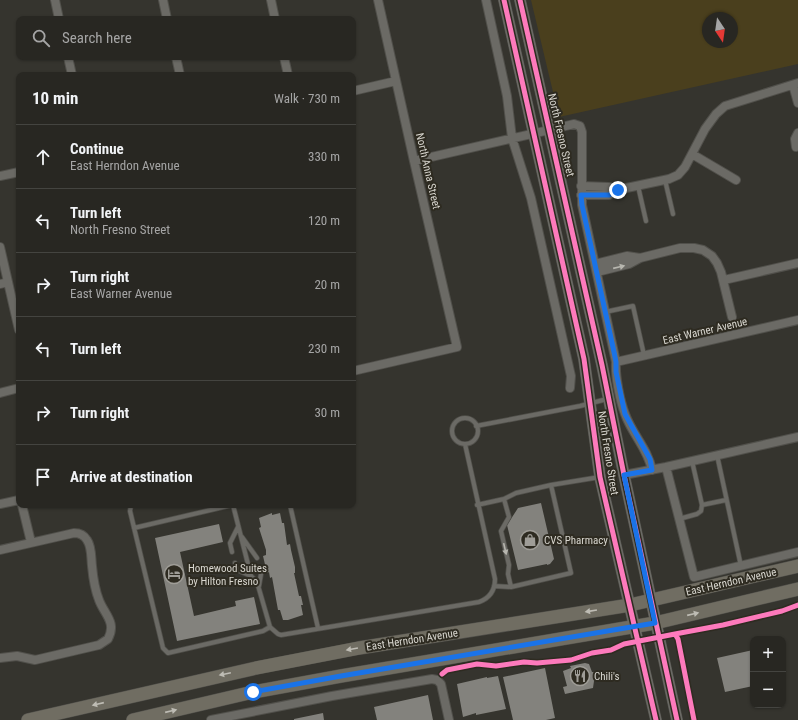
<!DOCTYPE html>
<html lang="en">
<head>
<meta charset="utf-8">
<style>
  :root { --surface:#282722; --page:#34332f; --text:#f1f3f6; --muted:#a5a5a5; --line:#444440 }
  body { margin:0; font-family:"Roboto Condensed",sans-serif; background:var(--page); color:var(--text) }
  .controls { position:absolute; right:12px; bottom:12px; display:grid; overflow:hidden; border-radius:8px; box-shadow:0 1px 3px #0004 }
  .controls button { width:36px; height:36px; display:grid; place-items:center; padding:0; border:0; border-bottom:1px solid var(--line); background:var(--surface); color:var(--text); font:20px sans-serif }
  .compass { position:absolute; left:702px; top:12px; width:36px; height:36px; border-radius:50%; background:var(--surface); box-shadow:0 1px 3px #0004; rotate:167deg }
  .stop { position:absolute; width:12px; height:12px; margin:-9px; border:3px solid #1a73e8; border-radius:50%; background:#fff }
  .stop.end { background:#1a73e8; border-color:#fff; box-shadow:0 1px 4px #0008 }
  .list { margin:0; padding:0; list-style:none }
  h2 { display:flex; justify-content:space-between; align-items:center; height:52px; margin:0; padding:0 16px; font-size:17px }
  h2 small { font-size:13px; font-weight:400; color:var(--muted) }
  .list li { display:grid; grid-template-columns:26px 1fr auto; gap:12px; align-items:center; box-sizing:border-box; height:64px; padding:0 16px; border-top:1px solid var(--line) }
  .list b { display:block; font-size:15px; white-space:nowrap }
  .list p { margin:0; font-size:13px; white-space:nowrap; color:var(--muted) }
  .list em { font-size:13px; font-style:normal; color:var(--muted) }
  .icon { flex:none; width:22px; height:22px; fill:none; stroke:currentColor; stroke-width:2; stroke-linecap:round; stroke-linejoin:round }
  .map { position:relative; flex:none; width:798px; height:720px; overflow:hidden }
  .search { position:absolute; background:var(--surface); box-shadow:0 1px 3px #0004; left:16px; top:16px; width:340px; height:44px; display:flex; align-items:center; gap:10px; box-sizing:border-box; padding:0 14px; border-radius:8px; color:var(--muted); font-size:15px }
  .panel { position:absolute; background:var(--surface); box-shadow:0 1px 3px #0004; left:16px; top:72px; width:340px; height:436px; border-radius:8px }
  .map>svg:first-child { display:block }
</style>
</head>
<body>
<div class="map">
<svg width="798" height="720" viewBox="0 0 798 720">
  <rect width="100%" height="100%" fill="#35342e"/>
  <!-- green -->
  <path fill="#4a3f1d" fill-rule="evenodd" d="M531 0H798V64L559 117ZM708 18H732V42H708Z"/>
  <!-- building -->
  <path fill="#83827d" d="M541 503 554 559 550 564 547 565V564L518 570 507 525 518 508Z
    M272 513V515L280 513 282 523H284L287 545 290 544 291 550 295 567V573H294L299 596H301L303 605H301L303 615 288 620H283L280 610H278L272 577 270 578 269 572 267 573 263 556 266 555V550L259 528 261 527 259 518Z
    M219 524 223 542 180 552 194 616 236 606 235 601 254 597 260 624 177 641 155 538Z
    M753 650V686L725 692 717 658Z
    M585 663 589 664 592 672H595L596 680 594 681 593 688 565 694 563 687 567 686 563 671 571 668 570 666Z
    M545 668 555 718 546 720H513L503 677Z
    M498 676 506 709 476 715V713L463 717 457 684 487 677V678Z
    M428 695 433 720H377L374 707Z
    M323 713 324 720H294V719Z"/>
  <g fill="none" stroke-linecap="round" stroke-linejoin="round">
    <defs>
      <path id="lane" d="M665 180 673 214
        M638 186 646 221
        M605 312 633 306 644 355
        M452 431a13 13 0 1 1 26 0a13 13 0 1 1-26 0Z
        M476 426 580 406 607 399
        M717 455 741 566
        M504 499 509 517 501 531 509 565 508 574 511 587
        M131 505 130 511 163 648 168 653 263 631 270 627
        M233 505 251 576 257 582 270 627 278 634 281 635 479 602C490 598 495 591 495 579L465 444
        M290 505 318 628
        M477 505 504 499 516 493 551 485 600 477
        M702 505 726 500
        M679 519 697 514 701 511 702 505 692 461
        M134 528 232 505
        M242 537 257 558
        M232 552 230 543 238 527
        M235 563 237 570 251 576
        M259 586 261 574
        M494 586 511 587 571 573 551 485"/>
      <path id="street" d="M55 0 59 19
        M163 0 167 19
        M271 0 275 19
        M486 0 507 96 512 138 531 198 571 376 570 388
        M68 57 72 75
        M176 57 180 75
        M284 57 288 75
        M793 85 798 103
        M353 91 396 81
        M796 147 795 139 798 133
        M692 154 736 180
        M414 161 549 130 574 124 580 126 582 132V205L616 362C615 376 620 401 625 414 632 434 648 449 652 470
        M0 176 19 172
        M581 186 609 187 617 190
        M581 195H609L617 190 669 179 678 175 685 167 705 129 716 114 725 106 798 83
        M0 247 19 330
        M595 264 627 256 640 258
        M597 272 629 264 640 258 680 248H694L703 250 712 256 717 263 721 272 732 317
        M724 280 798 263
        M0 284 8 282
        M616 362 798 320
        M353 371 457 347 414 161 378 0
        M0 393 19 388
        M666 467 694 577 798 552
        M624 475 666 467 798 437
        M0 504 19 500
        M22 505 31 542
        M0 550 74 533C79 533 84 535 87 540 92 547 91 558 92 566 93 577 95 590 99 600 104 614 117 622 108 639L99 645 35 660 17 656 0 658
        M211 720 332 696 432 679 437 680 441 684 449 720"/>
      <path id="secondary" d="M504 0 584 359 600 477 656 720
        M520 0 602 365 624 475 677 720"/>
      <path id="primary" d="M28 720 256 668 359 648 630 605 798 566
        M133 720 253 692 341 676 655 623 798 589"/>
    </defs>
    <!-- lane casing -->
    <use href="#lane" stroke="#51504b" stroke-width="5.5"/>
    <!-- street casing -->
    <use href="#street" stroke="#51504b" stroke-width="10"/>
    <!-- secondary casing -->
    <use href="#secondary" stroke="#51504b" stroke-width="12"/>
    <!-- primary casing -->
    <use href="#primary" stroke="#51504b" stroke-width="14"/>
    <!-- lane -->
    <use href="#lane" stroke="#6b6a65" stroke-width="4"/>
    <!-- street -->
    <use href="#street" stroke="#6b6a65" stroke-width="8"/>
    <!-- secondary -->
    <use href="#secondary" stroke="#6b6a65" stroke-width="11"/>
    <!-- primary -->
    <use href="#primary" stroke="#706d62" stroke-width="13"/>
    <defs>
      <path id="cycleway" d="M504 0 584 359 600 477 656 720
        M520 0 602 365 624 475 677 720
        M442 674 447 670 477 664 496 666 524 662 537 663 571 660 592 653 611 650 624 644 675 634
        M694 720 678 639 675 634 723 625 782 611 798 605"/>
    </defs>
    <!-- cycleway casing -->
    <use href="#cycleway" stroke="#2e2b21" stroke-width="8"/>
    <!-- cycleway -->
    <use href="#cycleway" stroke="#fd7abc" stroke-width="5"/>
  </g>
  <!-- one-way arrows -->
  <defs><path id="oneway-solid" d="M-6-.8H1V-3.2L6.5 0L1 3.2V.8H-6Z"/></defs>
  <g fill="#b7b6af">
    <use href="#oneway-solid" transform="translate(619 267) rotate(-13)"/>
    <use href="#oneway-solid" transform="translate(505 549) rotate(77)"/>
  </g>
  <g fill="#bebcb4">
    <use href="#oneway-solid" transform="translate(591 611) rotate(171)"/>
    <use href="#oneway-solid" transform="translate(693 614) rotate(-13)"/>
    <use href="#oneway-solid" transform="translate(352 649) rotate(170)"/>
    <use href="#oneway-solid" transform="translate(225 674) rotate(168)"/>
    <use href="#oneway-solid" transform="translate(98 704) rotate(167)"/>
    <use href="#oneway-solid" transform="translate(171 711) rotate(-13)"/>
  </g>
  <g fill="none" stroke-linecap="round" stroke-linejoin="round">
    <!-- route -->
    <path stroke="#1a73e8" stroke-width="5" d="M253 692 341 676 655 623 624 475 652 470 650 459 625 414 616 372V362L614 352 582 205 581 195H609L618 190"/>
  </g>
  <!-- icons -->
  <defs>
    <symbol id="shop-ring" viewBox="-11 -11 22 22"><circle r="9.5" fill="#2e2b21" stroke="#9f9d97" stroke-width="1.5"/><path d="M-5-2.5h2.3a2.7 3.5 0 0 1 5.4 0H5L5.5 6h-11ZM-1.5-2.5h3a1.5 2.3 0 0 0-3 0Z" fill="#9f9d97"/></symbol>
    <symbol id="hotel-ring" viewBox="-11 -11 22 22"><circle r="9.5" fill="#2e2b21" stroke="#9f9d97" stroke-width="1.5"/><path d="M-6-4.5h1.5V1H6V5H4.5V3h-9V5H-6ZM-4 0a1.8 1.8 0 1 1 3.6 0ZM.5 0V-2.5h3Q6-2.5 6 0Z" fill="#9f9d97"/></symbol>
    <symbol id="restaurant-ring" viewBox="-11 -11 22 22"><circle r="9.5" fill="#2e2b21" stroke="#9f9d97" stroke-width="1.5"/><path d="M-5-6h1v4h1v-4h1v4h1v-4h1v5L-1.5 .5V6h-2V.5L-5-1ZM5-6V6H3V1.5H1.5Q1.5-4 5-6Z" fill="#9f9d97"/></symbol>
  </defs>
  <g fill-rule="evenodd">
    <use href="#shop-ring" x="519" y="529" width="22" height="22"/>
    <use href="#hotel-ring" x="163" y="563" width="22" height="22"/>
    <use href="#restaurant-ring" x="569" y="665" width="22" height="22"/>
  </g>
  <g text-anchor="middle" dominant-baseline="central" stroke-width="4" stroke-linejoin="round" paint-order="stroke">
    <!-- street labels -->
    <g font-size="11" fill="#d8d6cf" stroke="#2e2b21">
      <text transform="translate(561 135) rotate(77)">North Fresno Street</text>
      <text transform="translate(428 171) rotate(77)">North Anna Street</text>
      <text transform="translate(705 331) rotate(-13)">East Warner Avenue</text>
      <text transform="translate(608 453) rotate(81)">North Fresno Street</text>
      <text transform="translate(731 582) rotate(-13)">East Herndon Avenue</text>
      <text transform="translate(412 640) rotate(-9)">East Herndon Avenue</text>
    </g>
    <!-- poi labels -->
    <g font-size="11" fill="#d8d6cf" stroke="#2e2b21" text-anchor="start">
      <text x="544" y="540">CVS Pharmacy</text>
      <text x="188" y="568">Homewood Suites<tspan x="188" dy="13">by Hilton Fresno</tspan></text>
      <text x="594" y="676">Chili's</text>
    </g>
  </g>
</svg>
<div class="controls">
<button>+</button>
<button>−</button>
</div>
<svg class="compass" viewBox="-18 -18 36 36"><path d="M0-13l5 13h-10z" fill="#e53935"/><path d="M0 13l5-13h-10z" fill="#a5a5a5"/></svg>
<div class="stop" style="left:253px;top:692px"></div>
<div class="stop end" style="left:618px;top:190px"></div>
<div class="search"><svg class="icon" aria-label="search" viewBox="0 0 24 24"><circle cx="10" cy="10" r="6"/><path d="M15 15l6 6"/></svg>Search here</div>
<section class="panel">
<h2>10 min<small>Walk · 730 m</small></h2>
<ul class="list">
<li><svg class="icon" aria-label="ahead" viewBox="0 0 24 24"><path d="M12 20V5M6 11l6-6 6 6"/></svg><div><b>Continue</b><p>East Herndon Avenue</p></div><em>330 m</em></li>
<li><svg class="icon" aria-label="left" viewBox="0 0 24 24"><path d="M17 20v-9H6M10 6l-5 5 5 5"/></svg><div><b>Turn left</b><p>North Fresno Street</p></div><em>120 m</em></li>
<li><svg class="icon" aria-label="right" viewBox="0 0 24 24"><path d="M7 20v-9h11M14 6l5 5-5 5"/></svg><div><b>Turn right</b><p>East Warner Avenue</p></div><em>20 m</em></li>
<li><svg class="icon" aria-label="left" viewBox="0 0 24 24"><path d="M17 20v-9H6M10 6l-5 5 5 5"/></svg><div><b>Turn left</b></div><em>230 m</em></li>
<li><svg class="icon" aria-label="right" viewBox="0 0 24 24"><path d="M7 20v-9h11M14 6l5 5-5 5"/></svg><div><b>Turn right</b></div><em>30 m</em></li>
<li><svg class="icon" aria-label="arrive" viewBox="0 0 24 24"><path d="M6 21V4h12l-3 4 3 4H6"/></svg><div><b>Arrive at destination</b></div></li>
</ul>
</section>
</div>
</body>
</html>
